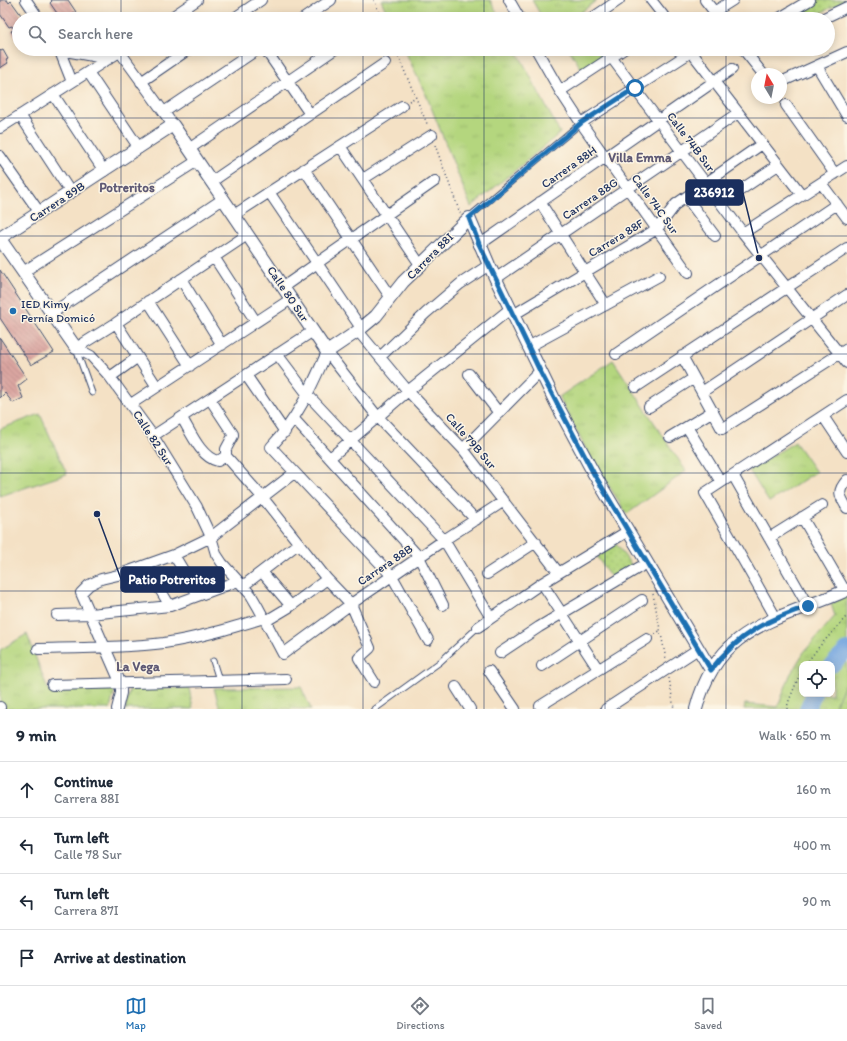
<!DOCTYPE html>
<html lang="en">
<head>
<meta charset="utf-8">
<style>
  :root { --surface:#fff; --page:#f2f2f3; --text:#1f2937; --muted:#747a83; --line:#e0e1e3; --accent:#1f6fb2 }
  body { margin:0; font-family:Itim,sans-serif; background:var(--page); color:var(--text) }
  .controls { position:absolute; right:12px; bottom:12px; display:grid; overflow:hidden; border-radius:8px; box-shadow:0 2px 10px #0003 }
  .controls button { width:36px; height:36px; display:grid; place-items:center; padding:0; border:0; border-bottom:1px solid var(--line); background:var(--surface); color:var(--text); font:20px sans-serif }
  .compass { position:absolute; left:751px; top:68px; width:36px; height:36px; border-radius:50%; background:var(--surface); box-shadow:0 2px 10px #0003; rotate:350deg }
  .stop { position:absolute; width:12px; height:12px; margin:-9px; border:3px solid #1f6fb2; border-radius:50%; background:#fff }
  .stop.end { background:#1f6fb2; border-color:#fff; box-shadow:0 1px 4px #0008 }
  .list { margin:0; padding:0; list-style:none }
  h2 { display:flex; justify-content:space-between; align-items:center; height:52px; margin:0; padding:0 16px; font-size:17px }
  h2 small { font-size:13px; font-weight:400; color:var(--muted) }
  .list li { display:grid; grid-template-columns:26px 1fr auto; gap:12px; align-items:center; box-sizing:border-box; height:56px; padding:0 16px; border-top:1px solid var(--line) }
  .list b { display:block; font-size:15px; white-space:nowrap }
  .list p { margin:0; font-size:13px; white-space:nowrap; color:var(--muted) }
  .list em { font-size:13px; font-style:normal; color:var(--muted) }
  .icon { flex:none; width:22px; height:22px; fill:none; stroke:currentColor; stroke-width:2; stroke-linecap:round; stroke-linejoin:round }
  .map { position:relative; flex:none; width:847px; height:709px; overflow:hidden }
  .search { position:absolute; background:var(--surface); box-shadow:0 2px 10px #0003; left:12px; right:12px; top:12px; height:44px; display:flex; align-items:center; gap:10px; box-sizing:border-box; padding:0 14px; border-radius:22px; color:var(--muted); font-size:15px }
  .sheet { height:276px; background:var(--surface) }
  nav { display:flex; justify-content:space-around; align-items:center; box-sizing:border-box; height:56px; border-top:1px solid var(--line); background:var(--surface); font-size:11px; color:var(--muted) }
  nav a { display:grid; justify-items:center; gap:2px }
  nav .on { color:var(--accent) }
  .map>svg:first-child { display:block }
</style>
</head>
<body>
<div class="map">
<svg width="847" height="709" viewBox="0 0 847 709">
  <defs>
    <pattern id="grass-tufts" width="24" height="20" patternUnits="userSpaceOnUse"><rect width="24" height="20" fill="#b4d67e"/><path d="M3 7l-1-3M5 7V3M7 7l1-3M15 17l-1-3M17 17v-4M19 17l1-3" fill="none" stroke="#9ab86f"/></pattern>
    <pattern id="park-dots" width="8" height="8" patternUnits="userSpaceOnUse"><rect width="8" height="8" fill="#b4d67e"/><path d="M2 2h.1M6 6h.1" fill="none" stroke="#9ab86f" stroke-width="1.8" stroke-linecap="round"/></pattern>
    <pattern id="building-back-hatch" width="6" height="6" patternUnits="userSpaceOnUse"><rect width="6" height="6" fill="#dba6a1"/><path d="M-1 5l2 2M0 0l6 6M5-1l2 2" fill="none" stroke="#b18886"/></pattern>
  </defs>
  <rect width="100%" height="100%" fill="#fcf5e5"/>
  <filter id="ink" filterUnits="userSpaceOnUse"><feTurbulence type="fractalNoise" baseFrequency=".025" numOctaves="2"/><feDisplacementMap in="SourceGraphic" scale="8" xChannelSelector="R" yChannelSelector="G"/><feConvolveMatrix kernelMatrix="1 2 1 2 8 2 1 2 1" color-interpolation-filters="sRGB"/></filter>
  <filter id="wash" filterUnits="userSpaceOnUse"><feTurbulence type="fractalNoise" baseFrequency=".012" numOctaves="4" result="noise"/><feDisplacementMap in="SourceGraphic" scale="16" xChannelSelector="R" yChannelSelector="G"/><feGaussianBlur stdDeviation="0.9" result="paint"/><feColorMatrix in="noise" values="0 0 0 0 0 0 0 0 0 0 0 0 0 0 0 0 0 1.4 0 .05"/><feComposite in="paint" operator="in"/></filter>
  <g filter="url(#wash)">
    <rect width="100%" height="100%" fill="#f4e1c5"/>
    <!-- grass -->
    <path fill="url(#grass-tufts)" stroke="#68826e" fill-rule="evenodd" d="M381 0H490L500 19H390Z
      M532 0H597L572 19H543Z
      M404 49H516L560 133 471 207 427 97Z
      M613 360 686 471 627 514 589 455 559 397Z
      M40 414 67 474 0 496V429Z
      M795 442 816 472 769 502 749 470Z
      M847 595V681L836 703V709H744L745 704 778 707 790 675 804 652 835 616 831 604ZM802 664H832V694H802Z
      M27 634 48 690 115 689 110 709H0V650Z
      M301 687 311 709H220L214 688Z
      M189 688 193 709H125L130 689Z"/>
    <!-- park -->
    <path fill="url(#park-dots)" stroke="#68826e" d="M816 0H847L808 19H783Z
      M616 544 632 566 613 580 597 557Z
      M847 681V709H836V703Z"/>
    <!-- garden -->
    <path fill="#b4d67e" stroke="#68826e" d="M569 49H596L602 58 582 70Z"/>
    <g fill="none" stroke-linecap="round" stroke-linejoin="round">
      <!-- river -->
      <path stroke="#75a6e0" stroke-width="16" d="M832 665 847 650
        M807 709 814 694"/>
    </g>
    <g id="blocks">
      <!-- building -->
      <path fill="url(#building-back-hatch)" d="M0 0H7L9 3 11 1 24 19H19V42L11 31 14 30 12 26 9 27 0 14Z
        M51 0H68L76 12 73 13 75 15 69 19H61L50 3 52 1Z
        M0 50 1 51 3 50 8 59 6 60 8 63 0 68Z
        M0 270 54 352 31 365 0 318Z
        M0 338 27 379 18 386 23 398 13 403 5 393 0 398Z"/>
    </g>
  </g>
  <g filter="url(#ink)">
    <use href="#blocks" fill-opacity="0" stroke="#3c4a6d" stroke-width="1"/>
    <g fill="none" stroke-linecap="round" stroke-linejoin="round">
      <defs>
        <path id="service" d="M469 217 581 123
          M76 349 92 393
          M213 661 219 680
          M375 709 440 662 478 627"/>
        <path id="minor" d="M26 0 39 19
          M509 0 520 19
          M651 0 666 19
          M705 0 720 19
          M714 12 733 0
          M169 19 197 0
          M233 19 261 0
          M303 19 331 0
          M591 19 619 0
          M778 19 810 0
          M822 19 847 7
          M59 49 72 82
          M265 49 310 114
          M536 49 560 91 581 123 688 273
          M605 49 743 233 847 363
          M689 49 802 195
          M743 49 763 74
          M60 50 109 59
          M120 52 173 125
          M748 55 760 49
          M817 66 847 116
          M88 72 139 148
          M141 82 189 49
          M781 82 847 52
          M560 91 624 49
          M53 94 104 171
          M786 105 835 174
          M164 112 258 49
          M20 115 71 193
          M581 123 691 52
          M0 128 124 49
          M340 146 421 266
          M189 149 335 49
          M0 156 40 213
          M304 169 391 298
          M363 179 432 135
          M211 182 385 63
          M821 183 847 218
          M269 192 361 328
          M686 197 715 236
          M540 202 606 305
          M721 203 778 165
          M234 215 402 106
          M743 233 847 166
          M479 245 732 69
          M214 257 256 322
          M23 272 197 161
          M181 279 222 345
          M495 279 738 113
          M283 287 435 181
          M148 301 190 366
          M52 313 223 199
          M513 315 657 229 676 204 762 144
          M116 323 157 387
          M358 331 408 391 463 449 558 572
          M528 347 659 276
          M76 348 91 356 110 377 153 436 197 507 211 537 216 554 222 563 251 595 258 607 283 654 351 604 444 540 504 501
          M76 348 116 323 247 235
          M277 354 308 395 444 540 491 618
          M616 354 837 204
          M682 356 722 429 847 349
          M380 357 426 313 460 284 489 265
          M469 374 499 413
          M246 375 285 432
          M110 377 138 357
          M636 387 847 248
          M702 392 847 295
          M210 399 233 434V436L226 449V456L263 498 327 579 351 604 370 648 359 658 374 682
          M131 404 291 299
          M649 407 694 378
          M823 416 847 452
          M182 418C190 431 201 458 218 461L226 456
          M294 419 419 557 443 605
          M687 427 721 482
          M153 436 313 331
          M670 437 713 411
          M463 449 540 371
          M330 458 408 391 510 309
          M733 475 808 606
          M847 480C837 491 839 495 847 508
          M802 517 845 591
          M769 538 822 505
          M174 555 198 595
          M146 566 170 606
          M262 572 291 606
          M487 574 536 542
          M542 583 598 669
          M243 586 299 543
          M57 615 90 614 170 606 238 581
          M776 618 705 493 847 400
          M266 621 291 606 327 579
          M478 627 542 583 628 531
          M428 640 392 576 271 447C298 418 311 388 327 352L377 416 476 520
          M38 649C80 648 122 648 164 643 198 638 231 628 264 618
          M500 653 539 627 640 567
          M542 666 642 600
          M489 671 515 709
          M52 685 286 679
          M456 687 470 709
          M540 706 647 639
          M0 707V709
          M117 709 121 693V684L81 593 89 585 101 579 118 575 174 555 211 537 294 473
          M606 709 698 649"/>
        <path id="tertiary" d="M0 238 173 125 327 352 358 331 376 316 403 282 469 218 489 265 556 403 594 474 711 670
          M0 239 76 348
          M696 709C718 624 778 621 847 590"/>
      </defs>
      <!-- service casing -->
      <use href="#service" stroke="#3c4a6d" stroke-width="7"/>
      <!-- minor casing -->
      <use href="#minor" stroke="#3c4a6d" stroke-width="12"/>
      <!-- tertiary casing -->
      <use href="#tertiary" stroke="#3c4a6d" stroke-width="14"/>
      <!-- path -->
      <path stroke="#3c4a6d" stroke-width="1.5" stroke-dasharray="1 3" stroke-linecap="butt" d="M374 0 382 19
        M395 49 428 126
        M409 101 416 97
        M435 145 460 213
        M653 594 666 659
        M655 634 661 630
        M806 664 818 648 847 616
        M669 678 674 709
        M787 709 788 703 802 669"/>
      <!-- service -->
      <use href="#service" stroke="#fff" stroke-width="5"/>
      <!-- minor -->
      <use href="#minor" stroke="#fff" stroke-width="10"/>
      <!-- tertiary -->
      <use href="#tertiary" stroke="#fff" stroke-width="12"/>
    </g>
  </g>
  <g fill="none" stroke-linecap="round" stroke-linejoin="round" filter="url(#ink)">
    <!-- route -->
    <path stroke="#1f6fb2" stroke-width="5" d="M635 88 581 123 469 218 479 244 540 371 594 474 711 670C739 633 766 621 808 606"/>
  </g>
  <!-- grid -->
  <path fill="none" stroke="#1b2f5e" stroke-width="1" stroke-opacity="0.55" d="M121 0V19M242 0V19M363 0V19M484 0V19M605 0V19M726 0V19M121 49V709M242 49V709M363 49V709M484 49V709M605 49V709M726 49V709M0 118H847M0 236H847M0 354H847M0 473H847M0 591H847"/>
  <!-- markers -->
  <circle fill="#1f6fb2" stroke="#fcf5e5" stroke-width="1.5" cx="13" cy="311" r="4"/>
  <g text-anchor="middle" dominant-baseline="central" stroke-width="3" stroke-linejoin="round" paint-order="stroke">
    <!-- street labels -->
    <g font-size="12" fill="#1b2f5e" stroke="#fcf5e5">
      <text transform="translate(691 142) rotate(53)">Calle 74B Sur</text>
      <text transform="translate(569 167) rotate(-35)">Carrera 88H</text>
      <text transform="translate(590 199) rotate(-34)">Carrera 88G</text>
      <text transform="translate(57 202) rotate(-33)">Carrera 89B</text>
      <text transform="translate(655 204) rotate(54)">Calle 74C Sur</text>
      <text transform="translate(616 238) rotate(-31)">Carrera 88F</text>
      <text transform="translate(430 256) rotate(-45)">Carrera 88I</text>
      <text transform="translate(288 294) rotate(56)">Calle 80 Sur</text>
      <text transform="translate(153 438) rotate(57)">Calle 82 Sur</text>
      <text transform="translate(471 441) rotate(49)">Calle 79B Sur</text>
      <text transform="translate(385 565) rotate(-34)">Carrera 88B</text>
    </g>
    <!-- poi labels -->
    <g font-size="12" fill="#1b2f5e" stroke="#fcf5e5" text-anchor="start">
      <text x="21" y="304">IED Kimy<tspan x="21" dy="14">Pernía Domicó</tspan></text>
    </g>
    <!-- neighbourhood labels -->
    <g font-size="13" font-weight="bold" fill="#5e5975" stroke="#fcf5e5">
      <text x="640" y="157">Villa Emma</text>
      <text x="127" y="187">Potreritos</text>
      <text x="138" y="666">La Vega</text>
    </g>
  </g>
  <!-- callouts -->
  <path fill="none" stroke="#1b2f5e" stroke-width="1.5" d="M759 258L743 193M97 514L121 579"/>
  <g fill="#1b2f5e" stroke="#fcf5e5" stroke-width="1.5">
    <circle cx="759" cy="258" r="4"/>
    <circle cx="97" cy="514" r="4"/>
  </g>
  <g fill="#1b2f5e" stroke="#1b2f5e" stroke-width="1.5">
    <rect x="686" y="180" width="57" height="25" rx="4"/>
    <rect x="121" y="567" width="103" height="25" rx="4"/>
  </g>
  <g font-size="13" text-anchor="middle" font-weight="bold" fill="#fff">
    <text x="714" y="197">236912</text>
    <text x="172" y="584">Patio Potreritos</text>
  </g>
</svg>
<div class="controls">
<button><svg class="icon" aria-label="locate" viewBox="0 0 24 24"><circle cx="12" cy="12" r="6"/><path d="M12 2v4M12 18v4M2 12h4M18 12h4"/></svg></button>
</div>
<svg class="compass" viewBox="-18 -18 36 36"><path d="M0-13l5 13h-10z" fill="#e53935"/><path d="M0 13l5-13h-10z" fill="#747a83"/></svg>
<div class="stop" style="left:635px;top:88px"></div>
<div class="stop end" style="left:808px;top:606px"></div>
<div class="search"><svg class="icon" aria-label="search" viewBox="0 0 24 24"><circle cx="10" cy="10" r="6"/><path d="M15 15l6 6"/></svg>Search here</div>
</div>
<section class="sheet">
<h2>9 min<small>Walk · 650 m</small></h2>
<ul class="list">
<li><svg class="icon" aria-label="ahead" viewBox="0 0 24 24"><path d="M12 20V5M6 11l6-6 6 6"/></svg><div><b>Continue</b><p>Carrera 88I</p></div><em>160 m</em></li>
<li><svg class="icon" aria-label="left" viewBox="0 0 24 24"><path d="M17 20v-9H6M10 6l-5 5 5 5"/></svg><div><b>Turn left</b><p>Calle 78 Sur</p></div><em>400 m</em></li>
<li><svg class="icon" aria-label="left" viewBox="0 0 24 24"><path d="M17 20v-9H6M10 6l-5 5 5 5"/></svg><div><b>Turn left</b><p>Carrera 87I</p></div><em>90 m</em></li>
<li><svg class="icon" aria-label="arrive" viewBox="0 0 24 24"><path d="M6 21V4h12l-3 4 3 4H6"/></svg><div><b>Arrive at destination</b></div></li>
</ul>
</section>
<nav>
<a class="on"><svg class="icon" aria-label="map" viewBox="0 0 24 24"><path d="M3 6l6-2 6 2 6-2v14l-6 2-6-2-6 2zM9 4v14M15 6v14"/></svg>Map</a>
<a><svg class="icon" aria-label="directions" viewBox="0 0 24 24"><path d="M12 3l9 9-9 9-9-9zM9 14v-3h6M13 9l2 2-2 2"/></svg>Directions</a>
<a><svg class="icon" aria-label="saved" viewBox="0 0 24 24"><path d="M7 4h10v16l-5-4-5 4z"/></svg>Saved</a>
</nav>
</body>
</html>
